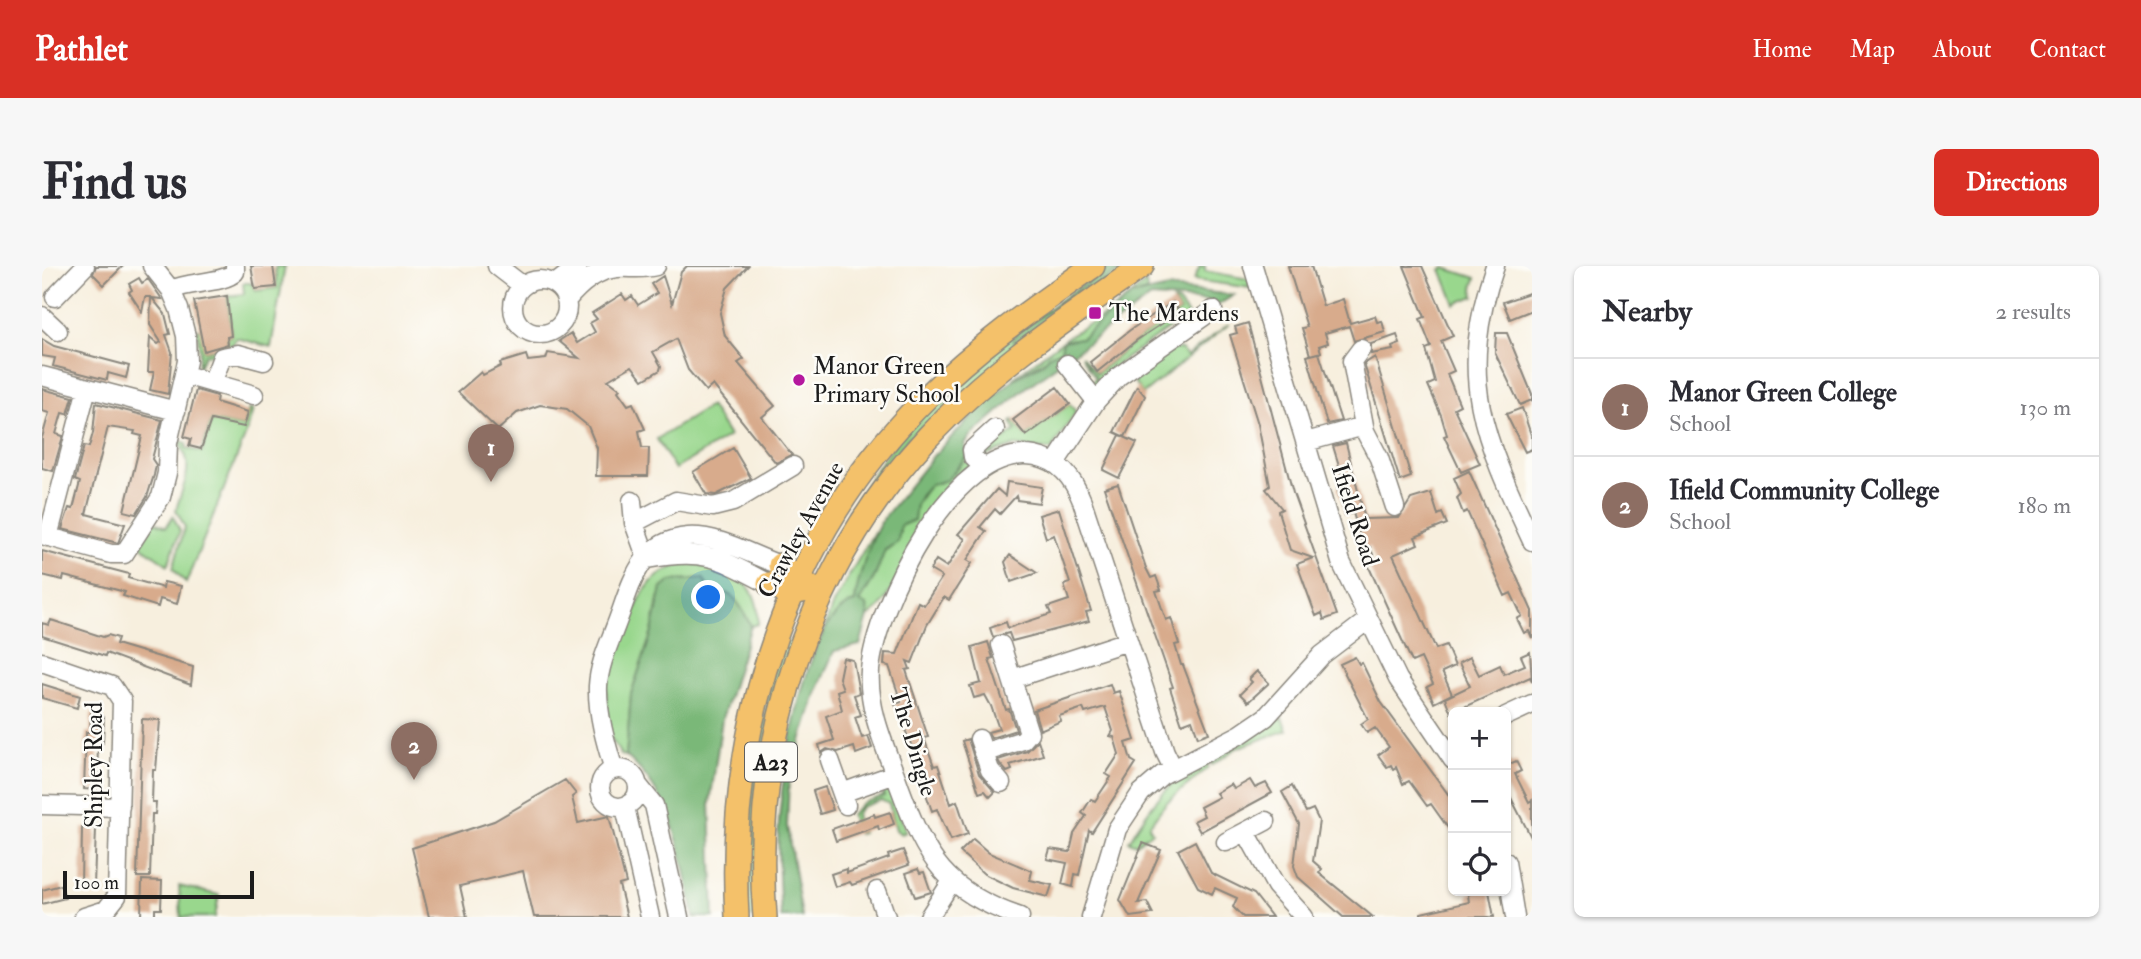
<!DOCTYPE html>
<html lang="en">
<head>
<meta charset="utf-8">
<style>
  :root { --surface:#fff; --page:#f7f7f7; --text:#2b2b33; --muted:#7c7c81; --line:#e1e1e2; --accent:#d93025 }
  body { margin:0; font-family:"IM FELL Double Pica",serif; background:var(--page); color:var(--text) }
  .controls { position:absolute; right:21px; bottom:21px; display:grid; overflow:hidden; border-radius:10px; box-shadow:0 2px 5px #0004 }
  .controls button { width:63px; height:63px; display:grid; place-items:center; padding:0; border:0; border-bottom:2px solid var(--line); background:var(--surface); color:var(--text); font:35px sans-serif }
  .scale { position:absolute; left:21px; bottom:18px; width:191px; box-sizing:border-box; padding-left:7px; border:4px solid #1c1c1c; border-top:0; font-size:19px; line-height:24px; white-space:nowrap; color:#1c1c1c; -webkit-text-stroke:5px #fdfcf7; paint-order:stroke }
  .you { position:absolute; left:667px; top:332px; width:24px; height:24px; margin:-18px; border:5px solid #fff; border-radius:50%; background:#1a73e8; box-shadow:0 0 0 10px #1a73e833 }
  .badge { display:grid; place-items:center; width:46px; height:46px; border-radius:50%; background:var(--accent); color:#fff; font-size:23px; font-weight:700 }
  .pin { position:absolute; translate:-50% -58px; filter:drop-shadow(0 2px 4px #0008) }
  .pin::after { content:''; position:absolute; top:37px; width:24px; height:21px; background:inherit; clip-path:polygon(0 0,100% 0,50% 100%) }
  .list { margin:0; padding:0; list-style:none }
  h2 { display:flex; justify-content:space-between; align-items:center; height:91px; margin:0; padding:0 28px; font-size:30px }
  h2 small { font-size:23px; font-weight:400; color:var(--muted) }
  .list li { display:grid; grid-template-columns:46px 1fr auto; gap:21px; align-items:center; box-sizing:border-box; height:98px; padding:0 28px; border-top:2px solid var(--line) }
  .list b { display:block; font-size:26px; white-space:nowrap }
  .list p { margin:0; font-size:23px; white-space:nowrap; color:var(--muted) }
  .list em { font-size:23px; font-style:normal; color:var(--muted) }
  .icon { flex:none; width:38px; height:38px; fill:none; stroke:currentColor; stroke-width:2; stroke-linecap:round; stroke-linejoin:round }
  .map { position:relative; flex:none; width:1490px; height:651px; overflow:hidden; border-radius:10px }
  header { display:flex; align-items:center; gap:42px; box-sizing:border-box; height:98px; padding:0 35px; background:var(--accent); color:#fff }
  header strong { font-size:33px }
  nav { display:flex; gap:38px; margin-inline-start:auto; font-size:24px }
  .intro { display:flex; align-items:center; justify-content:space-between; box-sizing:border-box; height:168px; padding:0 42px }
  h1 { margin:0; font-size:49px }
  .button { padding:18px 32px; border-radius:10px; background:var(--accent); color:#fff; font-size:24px; font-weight:700 }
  main { display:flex; gap:42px; padding:0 42px }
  aside { flex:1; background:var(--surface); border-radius:10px; box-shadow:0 2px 5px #0004 }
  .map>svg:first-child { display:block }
</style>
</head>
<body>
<header>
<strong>Pathlet</strong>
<nav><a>Home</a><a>Map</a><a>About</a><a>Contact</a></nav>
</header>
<div class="intro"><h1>Find us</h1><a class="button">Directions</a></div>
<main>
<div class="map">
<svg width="1490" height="651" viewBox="0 0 1490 651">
  <rect width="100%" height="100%" fill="#fdfcf7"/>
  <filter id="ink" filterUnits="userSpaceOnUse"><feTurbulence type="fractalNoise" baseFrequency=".0143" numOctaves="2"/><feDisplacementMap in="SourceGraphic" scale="14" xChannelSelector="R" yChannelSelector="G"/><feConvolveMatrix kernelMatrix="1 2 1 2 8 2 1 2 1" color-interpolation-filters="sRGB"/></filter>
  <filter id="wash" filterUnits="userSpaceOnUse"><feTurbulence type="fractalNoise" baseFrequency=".00686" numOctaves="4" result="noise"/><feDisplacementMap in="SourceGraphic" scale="28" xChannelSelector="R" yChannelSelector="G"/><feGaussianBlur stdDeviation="1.57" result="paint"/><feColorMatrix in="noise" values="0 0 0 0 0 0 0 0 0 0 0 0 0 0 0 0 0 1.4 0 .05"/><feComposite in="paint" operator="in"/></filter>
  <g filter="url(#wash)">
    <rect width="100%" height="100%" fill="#f7efde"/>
    <!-- green -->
    <path fill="#99d78d" stroke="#5a7a54" stroke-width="2" d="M243 0 229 81 194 72 187 86 162 89 155 106 158 85 155 63H159L162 85 186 82 185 71 189 70 185 30 202 28 201 17H209L214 25 235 22 233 1Z
      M1066 0H1086L866 172 806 246C823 222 839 193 859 171 920 105 992 51 1066 0Z
      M1158 0H1163V5L1207 13 1209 22 1152 14Z
      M1403 2 1434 12 1431 22 1432 30 1413 38 1399 4Z
      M1104 17 1105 25 1089 30 1039 72 1021 75 1019 84 971 112 1028 69 1065 48Z
      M1131 35 1136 36 1146 49 1074 99 1054 121 1047 118 1054 112 1039 89 1055 107 1095 74 1138 46Z
      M1187 58 1101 128 1089 112 1132 83H1138L1145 90Z
      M1028 138 1034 146 1009 184 971 180 938 192V180L943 187 974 164 969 156 971 154 984 170Z
      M668 140 687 170 633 203 615 173Z
      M207 143 211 144 204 168 144 317 131 302 143 261 134 244C138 228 149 208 144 191 142 184 138 183 138 175L145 177 144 182 160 186 169 154 202 161Z
      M925 190 931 199 838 341 826 351 825 339 817 337 833 310 843 284 850 281 858 267V260C873 247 875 233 888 219 904 218 916 203 925 190Z
      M131 250 138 265 126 299 98 279 113 256 124 261Z
      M832 266C827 291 815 311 813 336 797 339 789 356 780 369L791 338Z
      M649 297C688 302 719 314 716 358L709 360C699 341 693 323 668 325L661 312 629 315 616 333 610 366 589 428 584 490 579 489 567 469 563 409 580 360 589 357C598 324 613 302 649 297Z
      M753 363 757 365 717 651H702L700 558 738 374 748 377Z
      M1240 452 1245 464 1195 482 1170 499 1167 492Z
      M1164 494 1166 502 1124 537 1107 560 1110 566 1094 578 1087 575C1107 541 1128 512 1164 494Z
      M839 521 849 523 864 566 859 568 854 564 847 538 839 534 819 541 814 549 820 567 816 568 809 549 820 537 842 530Z
      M137 620 177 629 173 651H139Z"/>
    <!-- forest -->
    <path fill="#7ab878" stroke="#4b6a4a" stroke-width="2" d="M1071 0 1076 4 975 77 971 75 977 65Z
      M1127 22 1192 29 1176 39 1168 35 1109 31 981 124 927 172 923 179 925 190 905 214 888 219 879 229 874 238 872 254 858 260 856 276 843 284 833 310 817 336 825 339 826 351 818 379 792 385 775 425 747 512 745 560 760 651H739C737 619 735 587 737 555 740 511 763 348 813 336 815 314 829 271 841 253L892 189 940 140 972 113 1001 97 1007 89 1019 84 1021 75 1039 72 1089 30Z
      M661 312 668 325C693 323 699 341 709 360L680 453 668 537 672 651H652C641 592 632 531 584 490L589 428 610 366 620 322 629 315Z"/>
    <g id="blocks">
      <!-- building -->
      <path fill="#d8ab8c" d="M54 0H81L62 19 51 8Z
        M209 0H231L234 21 213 23Z
        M645 0H706L685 22 678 47 683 70 702 93 696 97 733 140 720 151 750 189 734 197 671 119 664 125 646 104 634 73 611 86 619 100 618 104 601 114 590 100 566 114 578 123 576 125 586 139 591 137 603 163 597 165 600 182H607L606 210H554L555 182 546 160 525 143 498 139 475 147 456 164 416 126 439 106 441 109 459 100 458 97 484 89 486 95 504 93 506 87 537 92 517 75 529 67 535 77 553 66 548 57 555 53 550 47 580 28 584 34 590 30 596 39 615 27 609 18 621 10 630 38 639 6Z
        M1246 0H1269L1281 40 1301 33 1308 57 1333 50 1335 56 1340 55 1343 66 1312 75 1307 60 1283 67 1286 77 1277 80 1279 86 1268 89 1260 62 1265 61Z
        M1362 0H1380L1411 70 1399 75 1412 105 1405 108 1418 139 1412 142 1438 198 1419 206 1402 170 1405 169 1399 149 1386 119 1393 116 1384 83 1389 81 1378 53 1383 51Z
        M97 12 100 17 106 13 120 33 110 32 123 48 128 68 124 69 130 86 126 128 108 124 112 106H106L108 71 116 78 119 76 108 59 109 31H103L100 46 87 26 90 24 87 18Z
        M1490 26V44L1468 53 1461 36Z
        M185 30 189 70 185 71 186 78 162 85 152 35Z
        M1131 36 1138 46 1095 74 1055 106 1048 96 1088 64Z
        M1206 57 1251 227 1295 349 1282 354 1280 347 1274 350 1255 298 1271 292 1248 284 1236 245 1240 243 1224 223 1228 220 1216 158 1188 69 1195 67 1193 61Z
        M1454 67H1465L1490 128V134L1478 139 1453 87Z
        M1355 69 1358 78 1350 81 1351 84 1329 88V78Z
        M0 73 12 80 87 100 84 112 66 107 65 114 11 100 13 92 0 90Z
        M1277 87 1299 155 1285 158 1265 90Z
        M1333 91 1369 211 1358 215 1322 98Z
        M1095 120 1103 130 1083 171 1072 166Z
        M1015 121 1028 138 984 170 971 154Z
        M0 123 31 131 26 148 20 147 14 168 21 170 11 205 0 202V172L7 147 0 145Z
        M154 124 175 130 174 136 206 146 202 161 169 154 159 183 147 180 149 173 142 171Z
        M54 137 120 154 110 193 114 199 112 209 105 231 94 248 82 245 100 170 92 168 93 165 66 161 44 248 83 258 76 277 20 263 27 242 31 243 38 216 33 214 42 180 47 181 51 167Z
        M1480 142 1490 172V183L1483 186 1464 148Z
        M1078 169 1095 177 1077 212 1061 204Z
        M1304 177 1323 253 1357 252 1369 233 1389 227 1396 249 1400 247 1405 258 1373 271 1376 278 1351 289 1394 383 1404 379 1413 400 1400 406 1410 428 1392 437 1385 421 1391 418 1379 392 1370 396 1326 299 1334 296 1328 281 1322 283 1311 247 1303 249 1295 221 1303 219 1291 180Z
        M691 182 709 212 674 229 664 228 651 206Z
        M1427 205 1490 345V372L1487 365 1482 367 1475 353 1480 350 1469 327 1463 330 1425 245 1421 247 1415 232 1419 228 1412 212Z
        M965 216 1000 221 997 237 975 234 974 230 958 248 953 243 938 261 944 265 925 294 930 297 907 334 902 331 885 359 870 397 865 395 868 403 864 404 886 471 882 472 892 500 896 499 909 538 915 535 926 568 909 574 895 543 890 545 878 511 881 510 874 491 853 438 859 436 847 400 842 399 843 387 855 388 876 336 882 339 900 311 888 304 894 294 905 301 923 273 916 268 955 223 963 230Z
        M1076 218 1104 302 1109 312 1114 310 1119 324 1114 325 1124 354 1129 352 1137 378 1133 379 1139 399H1141L1167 467 1156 471 1150 454 1140 458 1128 422 1131 421 1062 222Z
        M1017 243 1049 345 1044 346 1047 355 970 375 967 367 951 371 948 362 964 356 966 362 1009 348 1006 341 1027 334 1022 319 1028 317 1012 269 1004 272 997 249Z
        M0 285 87 308 86 312 121 322 122 316 139 320 135 338 118 333 116 341 81 330 83 326 22 310 21 314 0 309Z
        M968 289 995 307 969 316 963 296Z
        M9 354 61 371 66 369 76 372 74 378 151 401 149 419 64 387 63 390 0 370V357L7 359Z
        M946 376 951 392 947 393 964 444 967 443 974 464 949 472 946 466 957 463 949 440 943 429 932 432 928 420 939 417 930 381Z
        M1488 386 1490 415 1488 411 1409 447 1403 432 1428 420 1417 397 1428 391 1437 409 1458 399 1462 408 1483 399 1479 390Z
        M1313 391 1317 398 1320 397 1339 436 1411 535V569L1389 538 1385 540 1367 515 1361 518 1354 501 1351 503 1349 499 1345 501 1336 489 1347 481 1333 462 1325 467 1319 458 1326 453 1298 398Z
        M801 392 811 394 817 427 812 429 819 449 813 451 820 472 826 470 830 482 814 488 812 481 796 486 785 483 779 487 777 479 792 474 784 450 800 444 795 425 801 423 797 412Z
        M1215 405 1227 417 1206 436 1198 428 1210 416 1207 413Z
        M0 418 38 430 35 442 0 432Z
        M1068 418 1071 427 1077 425 1093 474 1084 477 1089 494 1094 497 1050 566 1047 564 1037 609 1033 608 1031 621 1020 618 1025 597 1005 593 1008 583 1028 586 1032 568 1044 550 1040 547 1049 533 1053 535 1069 511 1064 508 1077 488 1072 471 1068 470 1071 465 1063 441 1043 447 1041 442 1017 450 1019 455 998 464 992 444Z
        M49 447 62 450 61 477 56 476 55 524 42 523 44 466H48Z
        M100 453 118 454 114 504H111L110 536H114L113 548H110L108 611H95Z
        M926 473 937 508 953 526 948 531 943 525 937 527 920 475Z
        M996 474 1001 489 968 499 970 504 965 506 958 498 956 494 985 485Z
        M1464 489 1468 498 1474 495 1479 505 1473 508 1487 536 1490 534V573L1464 522Z
        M523 514 534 528 530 531 536 557 567 550 584 617 577 619 585 651H492L481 605 418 620 425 651H387L370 582 452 555Z
        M1208 514 1213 522 1224 517 1230 527 1158 566 1152 555 1162 550 1158 541 1177 531 1174 527 1189 518 1192 523Z
        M1250 520 1264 546 1271 543 1277 555 1271 595 1280 603 1277 607 1331 651H1301L1256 611 1252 600 1257 558 1240 526Z
        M783 521 791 544 778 548 771 525Z
        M848 546 852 558 837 564 836 560 794 575 790 563 832 548 833 551Z
        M40 562H54L52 620 39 619Z
        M931 573 947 587 990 605 988 614 1010 619 1006 631 971 622 942 608 918 586Z
        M1153 575 1169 607 1212 628 1230 651H1201L1191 641 1195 632 1173 622 1170 628 1156 621 1136 584Z
        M1101 577 1119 584 1096 637 1105 636 1111 648 1088 651 1078 634Z
        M861 584 867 599 810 619 808 616 793 621 789 608 804 603 805 607 847 592 846 589Z
        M876 603 878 607 882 606 889 626 873 631 864 607Z
        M100 614 120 615 119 643H113V651H99Z
        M19 619 23 632 0 638V624Z
        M1432 625H1447L1452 651H1379V647L1427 636 1426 629Z"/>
    </g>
  </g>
  <g filter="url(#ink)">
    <use href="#blocks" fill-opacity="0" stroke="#8a867d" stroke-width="2"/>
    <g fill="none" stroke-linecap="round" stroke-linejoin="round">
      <defs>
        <path id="minor" d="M455 0 481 20
          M1211 0 1299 296 1356 413 1411 494
          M1453 0C1414 114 1442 172 1490 275
          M471 41a27 27 0 1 1 54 0a27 27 0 1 1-54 0Z
          M513 18 536 0
          M129 24C147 15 181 18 193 6V0
          M13 31 43 0
          M524 35C537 19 553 4 575 2 589 1 600 4 614 0
          M0 50 16 65
          M1319 83 1310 95 1323 165 1337 192 1353 241
          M1025 98 1054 135
          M143 109 212 129
          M0 110 134 145
          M170 117 180 91 196 88 222 95
          M1264 176 1322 160
          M1013 197 1054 135 1077 110 1171 44
          M941 201 931 191 930 184 953 163
          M590 235 592 257 605 293
          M592 257 634 235 671 241 691 236 751 200
          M0 269 69 288H82L119 231 125 207 126 177 145 95 144 70 137 43 129 24 110 0
          M6 271 45 122
          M605 293C663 282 677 292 727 318
          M0 396 70 420 80 435 75 630 64 644 42 651
          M970 413 1086 375
          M1464 450 1490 438
          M937 473 948 504 959 517
          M941 487 981 474 987 467 959 379
          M788 494 804 539
          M558 522a19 19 0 1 1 38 0a19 19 0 1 1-38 0Z
          M572 504C564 478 555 447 556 420 557 399 567 378 574 359 589 321 596 275 646 271 677 269 709 289 738 299
          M596 519 612 539 637 651
          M800 527 853 508
          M0 539 78 541
          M583 541 608 651
          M1204 566 1234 620 1262 651
          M1184 576 1224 555
          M1464 596 1473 651
          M835 625 844 651
          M887 651 910 615
          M978 651C903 625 884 593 858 522 845 485 825 444 828 404 834 340 912 174 993 190 1018 195 1031 212 1040 235L1123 486 1131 502
          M1049 651 1075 563 1099 527 1120 509 1199 468 1224 451 1280 389 1326 354"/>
        <path id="major" d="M738 299 767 320
          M727 318 749 327 761 325
          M695 651C684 459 746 268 885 131 935 81 994 40 1051 0
          M723 651C708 477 767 300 885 172 948 104 1025 53 1100 0"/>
      </defs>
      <!-- minor casing -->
      <use href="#minor" stroke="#8a867d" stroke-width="21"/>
      <!-- major casing -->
      <use href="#major" stroke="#8a867d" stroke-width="26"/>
      <!-- minor -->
      <use href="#minor" stroke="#fff" stroke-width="18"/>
      <!-- major -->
      <use href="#major" stroke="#f4c16b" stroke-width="23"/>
    </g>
  </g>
  <!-- markers -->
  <g fill="#b5179e" stroke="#fdfcf7" stroke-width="2.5">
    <rect x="1046" y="40" width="14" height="14" rx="3.5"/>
    <circle cx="757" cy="114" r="7"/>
  </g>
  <g text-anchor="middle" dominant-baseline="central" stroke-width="5" stroke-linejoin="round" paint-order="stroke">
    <!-- shield labels -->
    <rect fill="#fdfcf7" stroke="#605f5e" stroke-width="2" x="703" y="476.5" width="52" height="39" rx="5"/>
    <g font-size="23" font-weight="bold" fill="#1c1c1c">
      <text x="729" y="496">A23</text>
    </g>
    <!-- poi labels -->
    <g font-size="24" fill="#1c1c1c" stroke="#fdfcf7" text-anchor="start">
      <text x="1067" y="47">The Mardens</text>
      <text x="771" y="100">Manor Green<tspan x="771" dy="28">Primary School</tspan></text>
    </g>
    <!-- street labels -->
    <g font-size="24" fill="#1c1c1c" stroke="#fdfcf7">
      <text transform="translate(1313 249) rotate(72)">Ifield Road</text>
      <text transform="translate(759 264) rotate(-61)">Crawley Avenue</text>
      <text transform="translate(871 476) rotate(73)">The Dingle</text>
      <text transform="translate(52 499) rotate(-90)">Shipley Road</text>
    </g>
  </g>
</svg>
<div class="controls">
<button>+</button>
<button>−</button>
<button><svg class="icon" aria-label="locate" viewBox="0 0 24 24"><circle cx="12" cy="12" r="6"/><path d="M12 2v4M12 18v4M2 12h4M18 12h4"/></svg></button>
</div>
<div class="scale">100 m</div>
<div class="you"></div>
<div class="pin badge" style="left:449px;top:216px;background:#8d6e63">1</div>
<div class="pin badge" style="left:372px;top:514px;background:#8d6e63">2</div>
</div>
<aside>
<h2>Nearby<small>2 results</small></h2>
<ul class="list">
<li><span class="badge" style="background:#8d6e63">1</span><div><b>Manor Green College</b><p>School</p></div><em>130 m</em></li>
<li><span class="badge" style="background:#8d6e63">2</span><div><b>Ifield Community College</b><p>School</p></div><em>180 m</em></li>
</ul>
</aside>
</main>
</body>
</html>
